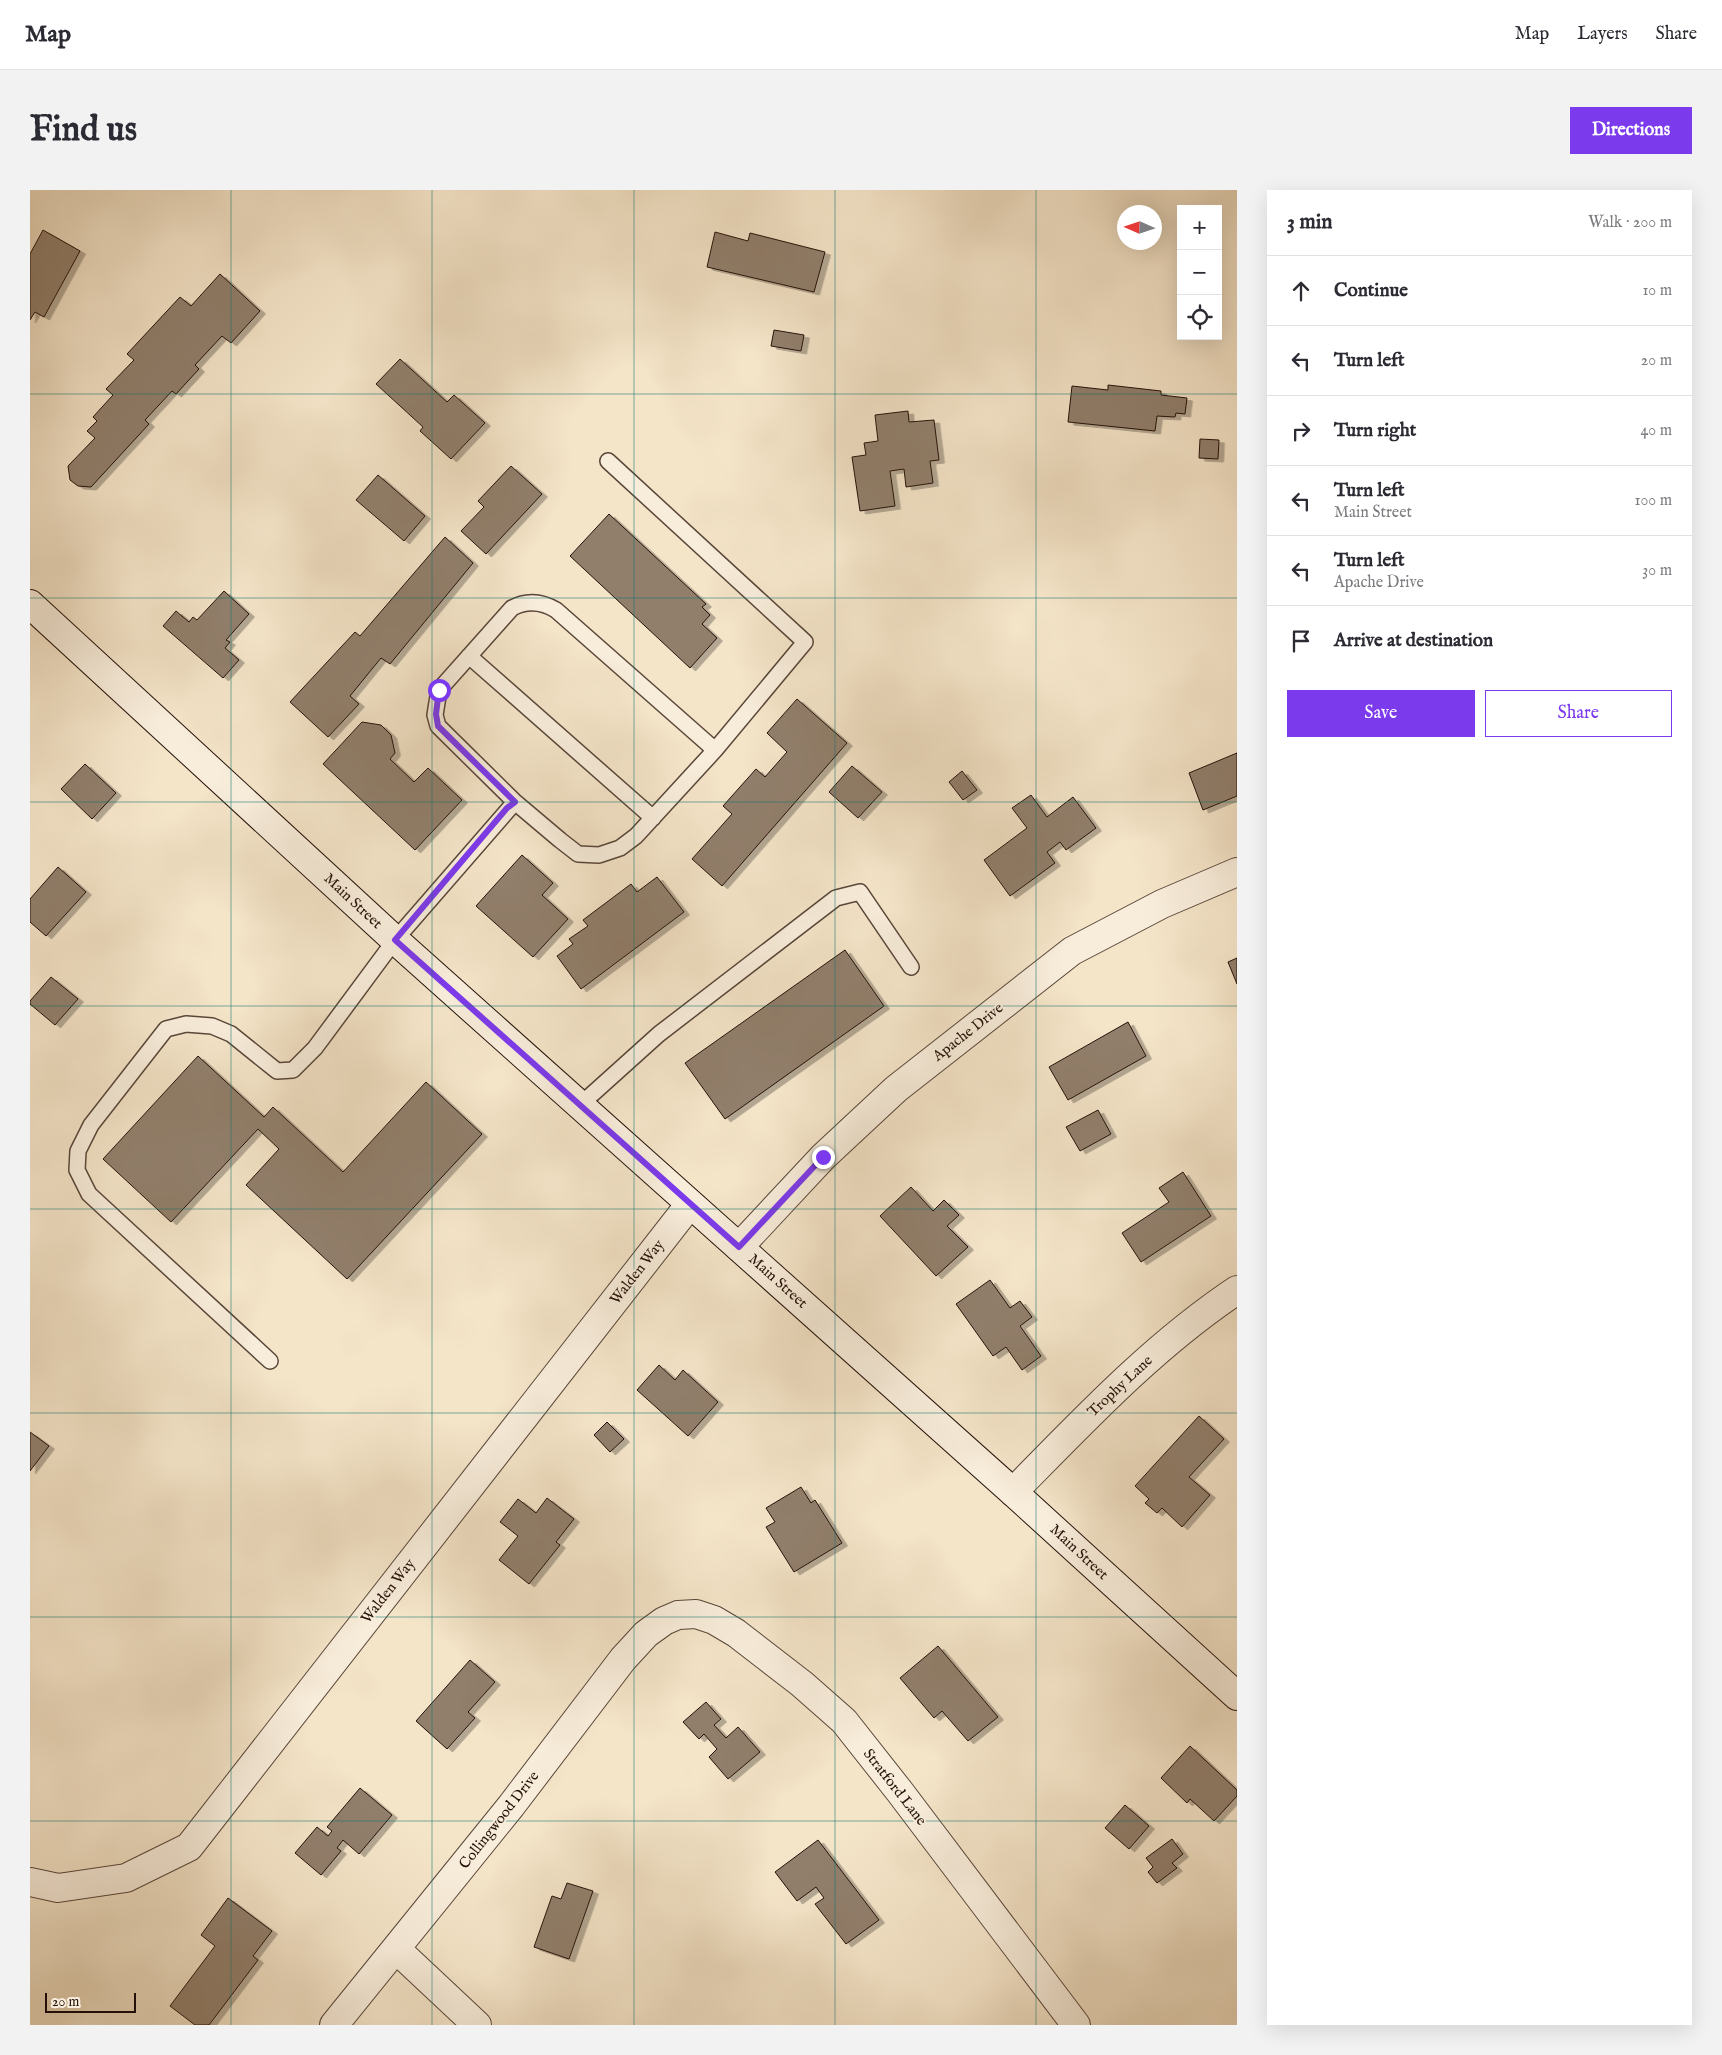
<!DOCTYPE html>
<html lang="en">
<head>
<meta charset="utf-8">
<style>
  :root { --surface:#fff; --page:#f2f2f3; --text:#2b2b33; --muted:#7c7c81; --line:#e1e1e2; --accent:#7c3aed }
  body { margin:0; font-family:"IM FELL English",serif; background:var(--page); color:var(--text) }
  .controls { position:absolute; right:15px; top:15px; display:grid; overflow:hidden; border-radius:0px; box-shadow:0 5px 20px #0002 }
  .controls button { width:45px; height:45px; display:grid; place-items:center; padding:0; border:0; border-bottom:1px solid var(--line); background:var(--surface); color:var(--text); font:25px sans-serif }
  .compass { position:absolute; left:1087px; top:15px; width:45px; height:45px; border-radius:50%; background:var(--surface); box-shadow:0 5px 20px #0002; rotate:273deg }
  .scale { position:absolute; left:15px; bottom:12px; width:91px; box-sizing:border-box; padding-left:5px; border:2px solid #251109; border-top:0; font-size:14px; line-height:18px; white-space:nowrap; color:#251109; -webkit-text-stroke:4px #f8eddb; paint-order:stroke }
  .stop { position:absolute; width:15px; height:15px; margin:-11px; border:4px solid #7c3aed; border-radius:50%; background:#fff }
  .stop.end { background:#7c3aed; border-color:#fff; box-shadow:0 1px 5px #0008 }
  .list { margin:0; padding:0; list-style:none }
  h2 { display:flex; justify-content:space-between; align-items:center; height:65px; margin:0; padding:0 20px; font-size:21px }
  h2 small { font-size:16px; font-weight:400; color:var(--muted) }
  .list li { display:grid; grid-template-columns:32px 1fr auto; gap:15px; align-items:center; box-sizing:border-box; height:70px; padding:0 20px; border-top:1px solid var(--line) }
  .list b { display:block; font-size:19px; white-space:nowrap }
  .list p { margin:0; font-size:16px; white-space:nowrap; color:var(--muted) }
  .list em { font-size:16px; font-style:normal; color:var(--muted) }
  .actions { display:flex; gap:10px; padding:15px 20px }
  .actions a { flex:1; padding:11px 0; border:1px solid var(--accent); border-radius:0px; text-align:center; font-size:18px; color:var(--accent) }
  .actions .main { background:var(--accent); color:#fff }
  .icon { flex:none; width:28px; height:28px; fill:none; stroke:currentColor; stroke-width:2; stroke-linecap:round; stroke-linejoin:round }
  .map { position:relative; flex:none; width:1207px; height:1835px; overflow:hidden; border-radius:0px }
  header { display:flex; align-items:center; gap:30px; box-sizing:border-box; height:70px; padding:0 25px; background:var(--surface); border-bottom:1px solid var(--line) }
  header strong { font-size:24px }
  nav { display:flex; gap:28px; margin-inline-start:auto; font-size:18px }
  .intro { display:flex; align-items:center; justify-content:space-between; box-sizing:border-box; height:120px; padding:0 30px }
  h1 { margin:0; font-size:35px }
  .button { padding:12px 22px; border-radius:0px; background:var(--accent); color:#fff; font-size:18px; font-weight:700 }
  main { display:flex; gap:30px; padding:0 30px }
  aside { flex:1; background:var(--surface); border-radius:0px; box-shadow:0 5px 20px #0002 }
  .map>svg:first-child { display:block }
</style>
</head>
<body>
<header>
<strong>Map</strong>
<nav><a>Map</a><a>Layers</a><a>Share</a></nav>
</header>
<div class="intro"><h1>Find us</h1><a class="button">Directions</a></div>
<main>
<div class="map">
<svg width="1207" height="1835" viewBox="0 0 1207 1835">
  <defs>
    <filter id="shadow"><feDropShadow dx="5.5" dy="3" stdDeviation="0" flood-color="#0004"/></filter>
  </defs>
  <rect width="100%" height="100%" fill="#f4e4c8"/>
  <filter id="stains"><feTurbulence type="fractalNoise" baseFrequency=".004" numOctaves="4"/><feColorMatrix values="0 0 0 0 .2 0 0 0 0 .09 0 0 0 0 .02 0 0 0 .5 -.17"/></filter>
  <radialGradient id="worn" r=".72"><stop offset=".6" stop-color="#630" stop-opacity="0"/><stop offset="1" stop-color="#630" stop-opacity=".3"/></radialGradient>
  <!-- building -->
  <path fill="#917f6c" stroke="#251109" filter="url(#shadow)" d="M13 40 50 61 14 127 5 122 0 130V64Z
    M685 42 718 51 720 43 795 62 784 102 677 77Z
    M190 84 230 121 201 153 192 146 165 175 169 179 146 204 142 201 115 230 119 234 61 297 48 296 40 290 38 276 65 248 57 241 67 231 63 227 83 205 76 199 104 170 97 164 150 107 161 116Z
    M744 140 774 145 771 161 741 156Z
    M370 169 417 212 424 205 455 233 421 269 390 241 393 237 346 194Z
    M1078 195 1131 201V205L1157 208 1155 224 1146 223 1145 227 1127 226 1125 241 1038 232 1042 196 1078 200Z
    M878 221 879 232 904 230 909 270 900 271 903 293 876 297 874 279 860 281 865 316 830 321 822 267 836 265 834 253 848 251 845 225Z
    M1170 249 1189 250 1188 269 1169 268Z
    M481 276 512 304 456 364 431 341 454 317 448 311Z
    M348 285 395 326 374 351 326 310Z
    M579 324 676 414 672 417 680 425 672 434 687 448 660 478 540 366Z
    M415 347 443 373 360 474 351 468 320 506 329 514 298 547 260 512 325 442 330 446Z
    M194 401 219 424 196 450 200 452 195 458 209 470 193 488 133 436 146 421 159 432 163 427 167 430Z
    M767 509 817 553 692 696 662 669 702 624 693 616 726 579 735 587 757 562 737 543Z
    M332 532 351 535 361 545 365 563 360 569 384 592 398 578 432 610 385 660 293 574Z
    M1207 563V606L1173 620 1159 583Z
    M55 574 86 603 62 629 31 599Z
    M822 576 852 602 828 628 799 602Z
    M932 581 947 600 933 610 919 592Z
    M1001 605 1017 627 1043 607 1066 638 1036 660 1030 652 1017 662 1025 673 980 706 954 670 997 638 982 618Z
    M492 665 523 693 512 705 538 729 503 767 446 716Z
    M28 677 56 702 16 746 0 732V709Z
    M627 687 654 722 551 799 527 766 543 754 539 749 558 736 553 730 601 694 607 702Z
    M815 760 854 816 695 929 655 873Z
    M1207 768V794L1198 772Z
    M21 787 48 809 25 835 0 814V811Z
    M1098 832 1116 866 1038 910 1019 877Z
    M168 866 234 927 243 917 313 982 396 892 452 944 317 1089 216 995 249 959 228 939 141 1032 73 969Z
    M1068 920 1081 944 1050 961 1036 937Z
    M1153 982 1181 1026 1111 1072 1092 1043 1139 1012 1129 998Z
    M881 997 903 1021 914 1010 929 1025 917 1036 938 1057 906 1086 850 1026Z
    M960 1090 980 1118 990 1111 1002 1127 990 1136 1011 1166 992 1180 976 1157 963 1166 926 1114Z
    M629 1175 645 1190 653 1180 688 1212 658 1246 607 1200Z
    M1169 1226 1194 1249 1159 1287 1180 1305 1152 1337 1132 1318 1127 1323 1115 1313 1119 1309 1105 1296Z
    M577 1232 594 1249 580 1262 564 1245Z
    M0 1242 19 1256 0 1281Z
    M771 1297 781 1313 785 1310 812 1353 764 1382 736 1337 745 1332 736 1318Z
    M517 1308 544 1329 526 1352 530 1355 499 1394 469 1370 488 1346 470 1332 488 1309 506 1323Z
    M908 1456 968 1527 938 1551 912 1521 904 1528 870 1488Z
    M440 1470 465 1492 438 1522 445 1528 417 1559 386 1531Z
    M676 1512 691 1529 684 1535 696 1548 708 1537 730 1562 698 1589 679 1567 687 1559 674 1544 669 1549 653 1532Z
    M1160 1556 1207 1600V1606L1184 1631 1160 1609 1157 1613 1131 1588Z
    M330 1598 362 1625 329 1664 313 1650 307 1658 311 1661 291 1685 265 1663 287 1637 298 1646 302 1641 297 1637Z
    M1095 1615 1119 1636 1099 1659 1075 1638Z
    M1142 1649 1153 1664 1142 1673 1147 1678 1127 1693 1118 1682 1123 1677 1116 1668Z
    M788 1650 849 1730 816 1754 785 1714 794 1708 786 1697 767 1711 745 1682Z
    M537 1693 563 1701 539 1769 504 1757 522 1706 531 1709Z
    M198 1708 242 1741 223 1766 228 1770 179 1835H165L140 1816 185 1756 171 1745Z"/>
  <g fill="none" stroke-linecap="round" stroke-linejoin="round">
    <defs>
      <path id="service" d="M578 271 775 452 685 560 606 646 590 658 569 665 548 664 530 650 485 612 408 536 405 525 409 500 482 418C497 410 511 411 526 420L685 560
        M439 466 623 628
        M549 916 629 844 806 708 830 702 881 777
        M240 1171 59 1004 47 980 48 961 61 935 136 839 156 834 182 836 201 844 247 881 263 880 285 858 365 750 485 612"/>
      <path id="minor" d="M709 1057 793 967 866 899 1042 761 1132 714 1207 682
        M983 1302C1054 1230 1123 1156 1207 1100
        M0 1692 28 1698 96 1688 159 1657 660 1014
        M366 1759 447 1835
        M304 1835 481 1616 593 1469 616 1444 634 1431 648 1425 666 1424 684 1430 706 1443 772 1494 814 1531 870 1602 1046 1835"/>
      <path id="secondary" d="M0 414 365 750 983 1302 1207 1506"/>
    </defs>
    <!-- service casing -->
    <use href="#service" stroke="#594639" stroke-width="18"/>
    <!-- minor casing -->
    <use href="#minor" stroke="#594639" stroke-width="30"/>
    <!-- secondary casing -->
    <use href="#secondary" stroke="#251109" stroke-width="30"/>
    <!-- service -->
    <use href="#service" stroke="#f8eddb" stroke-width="15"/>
    <!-- minor -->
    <use href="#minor" stroke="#f8eddb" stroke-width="28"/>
    <!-- secondary -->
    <use href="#secondary" stroke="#f8eddb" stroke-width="28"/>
  </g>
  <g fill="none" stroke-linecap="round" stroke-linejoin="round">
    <!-- route -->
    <path stroke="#7c3aed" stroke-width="6" d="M409 500 406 524 408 536 485 612 477 618 365 750 709 1057 793 967"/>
  </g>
  <!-- grid -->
  <path fill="none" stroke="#0f766e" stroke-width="1" stroke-opacity="0.55" d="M201 0V1835M402 0V1835M604 0V1835M805 0V1835M1006 0V1835M0 204H1207M0 408H1207M0 612H1207M0 816H1207M0 1019H1207M0 1223H1207M0 1427H1207M0 1631H1207"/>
  <g text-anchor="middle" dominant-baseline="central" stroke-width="4" stroke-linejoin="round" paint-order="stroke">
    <!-- street labels -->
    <g font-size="15" fill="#251109" stroke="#f8eddb">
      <text transform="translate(323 711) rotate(43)">Main Street</text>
      <text transform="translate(938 842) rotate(-38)">Apache Drive</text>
      <text transform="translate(607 1082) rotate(-52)">Walden Way</text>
      <text transform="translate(748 1091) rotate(42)">Main Street</text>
      <text transform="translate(1090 1196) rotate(-43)">Trophy Lane</text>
      <text transform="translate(1049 1362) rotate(43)">Main Street</text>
      <text transform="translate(358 1401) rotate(-52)">Walden Way</text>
      <text transform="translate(865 1597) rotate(52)">Stratford Lane</text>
      <text transform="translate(469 1630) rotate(-52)">Collingwood Drive</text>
    </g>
  </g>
  <rect width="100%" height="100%" filter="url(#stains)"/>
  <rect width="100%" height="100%" fill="url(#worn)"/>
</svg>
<div class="controls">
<button>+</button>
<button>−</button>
<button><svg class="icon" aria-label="locate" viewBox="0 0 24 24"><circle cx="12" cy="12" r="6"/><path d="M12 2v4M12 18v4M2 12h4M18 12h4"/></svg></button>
</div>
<svg class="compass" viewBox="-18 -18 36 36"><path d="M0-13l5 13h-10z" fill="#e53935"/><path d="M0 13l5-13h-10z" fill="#7c7c81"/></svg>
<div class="scale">20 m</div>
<div class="stop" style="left:409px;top:500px"></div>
<div class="stop end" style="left:793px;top:967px"></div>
</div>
<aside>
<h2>3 min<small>Walk · 200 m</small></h2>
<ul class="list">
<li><svg class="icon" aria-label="ahead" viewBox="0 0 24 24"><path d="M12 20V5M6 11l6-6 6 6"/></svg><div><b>Continue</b></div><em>10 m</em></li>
<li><svg class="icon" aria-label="left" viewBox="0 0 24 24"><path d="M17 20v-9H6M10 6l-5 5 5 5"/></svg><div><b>Turn left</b></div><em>20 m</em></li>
<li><svg class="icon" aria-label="right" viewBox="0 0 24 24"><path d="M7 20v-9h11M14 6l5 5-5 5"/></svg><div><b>Turn right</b></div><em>40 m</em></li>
<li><svg class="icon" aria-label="left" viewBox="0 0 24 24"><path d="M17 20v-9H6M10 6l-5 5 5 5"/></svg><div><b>Turn left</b><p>Main Street</p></div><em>100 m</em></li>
<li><svg class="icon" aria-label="left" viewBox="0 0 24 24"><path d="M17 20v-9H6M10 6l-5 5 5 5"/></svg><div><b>Turn left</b><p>Apache Drive</p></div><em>30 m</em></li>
<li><svg class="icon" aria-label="arrive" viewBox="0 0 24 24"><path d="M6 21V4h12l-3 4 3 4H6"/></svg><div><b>Arrive at destination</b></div></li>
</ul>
<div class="actions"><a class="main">Save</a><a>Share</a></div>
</aside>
</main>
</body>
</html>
